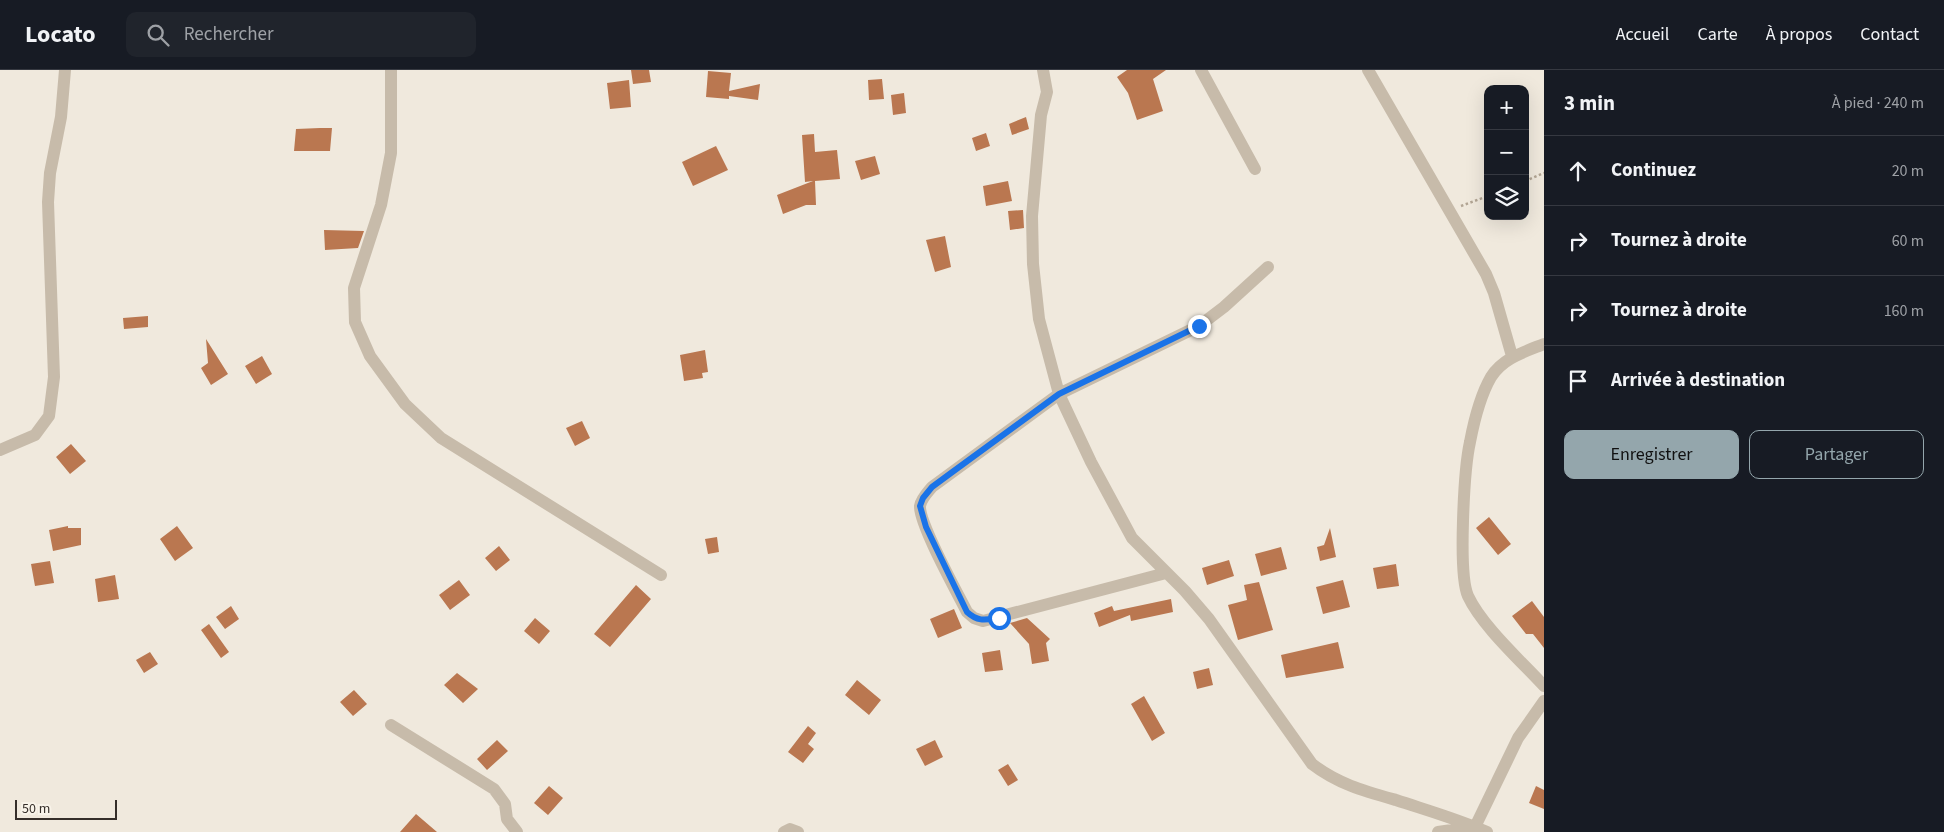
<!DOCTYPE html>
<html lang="fr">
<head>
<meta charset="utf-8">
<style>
  :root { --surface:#171b24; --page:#20242c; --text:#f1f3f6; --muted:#9ea1a6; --line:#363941; --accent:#94a6ac }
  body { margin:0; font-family:"Source Sans 3",sans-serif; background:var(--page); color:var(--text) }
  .controls { position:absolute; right:15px; top:15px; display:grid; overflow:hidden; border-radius:10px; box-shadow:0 5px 20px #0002 }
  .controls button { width:45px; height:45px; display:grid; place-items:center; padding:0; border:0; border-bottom:1px solid var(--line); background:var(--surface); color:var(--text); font:25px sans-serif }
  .scale { position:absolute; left:15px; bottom:12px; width:102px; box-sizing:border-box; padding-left:5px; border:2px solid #352e29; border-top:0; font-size:14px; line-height:18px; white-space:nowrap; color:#352e29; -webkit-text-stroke:4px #f8f3e9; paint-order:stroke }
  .stop { position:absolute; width:15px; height:15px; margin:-11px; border:4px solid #1a73e8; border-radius:50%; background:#fff }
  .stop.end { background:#1a73e8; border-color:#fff; box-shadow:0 1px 5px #0008 }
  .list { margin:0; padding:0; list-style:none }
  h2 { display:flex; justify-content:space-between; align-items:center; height:65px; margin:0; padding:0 20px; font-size:21px }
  h2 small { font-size:16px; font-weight:400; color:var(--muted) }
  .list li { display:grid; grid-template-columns:32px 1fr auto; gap:15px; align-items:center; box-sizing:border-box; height:70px; padding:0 20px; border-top:1px solid var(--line) }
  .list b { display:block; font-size:19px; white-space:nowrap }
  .list em { font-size:16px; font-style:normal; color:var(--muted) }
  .actions { display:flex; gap:10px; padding:15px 20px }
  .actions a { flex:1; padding:11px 0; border:1px solid var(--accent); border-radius:10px; text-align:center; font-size:18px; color:var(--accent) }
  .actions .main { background:var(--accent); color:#111 }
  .icon { flex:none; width:28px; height:28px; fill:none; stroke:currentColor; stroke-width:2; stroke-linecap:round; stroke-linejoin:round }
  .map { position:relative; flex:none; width:1544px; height:762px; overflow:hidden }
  header { display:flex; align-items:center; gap:30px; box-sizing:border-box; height:70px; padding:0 25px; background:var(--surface); border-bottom:1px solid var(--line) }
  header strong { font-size:24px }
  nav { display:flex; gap:28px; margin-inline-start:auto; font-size:18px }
  .search { width:350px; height:45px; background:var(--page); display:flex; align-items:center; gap:12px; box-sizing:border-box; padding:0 18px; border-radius:10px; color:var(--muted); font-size:19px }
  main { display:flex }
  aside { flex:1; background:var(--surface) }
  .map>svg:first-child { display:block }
</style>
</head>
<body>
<header>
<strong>Locato</strong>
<div class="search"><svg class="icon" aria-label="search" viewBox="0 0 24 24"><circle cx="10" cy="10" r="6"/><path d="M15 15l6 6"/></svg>Rechercher</div>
<nav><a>Accueil</a><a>Carte</a><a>À propos</a><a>Contact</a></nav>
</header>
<main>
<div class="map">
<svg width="1544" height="762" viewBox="0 0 1544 762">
  <rect width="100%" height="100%" fill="#f0e9dd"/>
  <!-- building -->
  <path fill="#ba7750" d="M631 0H649L651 12 633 14Z
    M1127 0H1166L1153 9 1163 41 1137 50 1128 23 1117 7Z
    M708 1 731 3 729 21 760 14 758 30 729 26V29L706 27Z
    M882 9 884 29 869 30 868 10Z
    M629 10 631 37 610 39 607 13Z
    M904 23 906 43 893 45 891 25Z
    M1026 47 1029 59 1012 65 1009 54Z
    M320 58H332L330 81H294L296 59Z
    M986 63 990 76 976 81 972 68Z
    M814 64 815 82 837 80 840 109 815 111 816 135H806L783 144 777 125 813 111 805 112 802 65Z
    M716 76 728 100 693 116 682 92Z
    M875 86 880 104 861 110 855 91Z
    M1008 111 1012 131 986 136 983 116Z
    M1023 140 1024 158 1010 160 1008 141Z
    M324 160 364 161 358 178 325 180Z
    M945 166 951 197 935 202 926 170Z
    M148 246V257L124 259 123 248Z
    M206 269 228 304 211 315 201 298 208 293Z
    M705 280 708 302 702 303 703 308 684 311 680 285Z
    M262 286 272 304 256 314 245 296Z
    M582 351 590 368 575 376 566 358Z
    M71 374 86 391 70 404 56 387Z
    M1489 447 1511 474 1498 485 1476 458Z
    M68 456V458H81V475L53 481 49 460Z
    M177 456 193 478 175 491 160 469Z
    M1330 458 1336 487 1320 491 1317 477 1324 475Z
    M717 467 719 482 708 484 705 469Z
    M499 476 510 490 496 501 485 488Z
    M1281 477 1287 499 1261 506 1255 484Z
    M1229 490 1234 506 1207 515 1202 498Z
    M50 491 54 513 35 516 31 494Z
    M1396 494 1399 516 1377 519 1373 498Z
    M115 505 119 529 98 532 95 509Z
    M459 510 470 525 450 540 439 525Z
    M1343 510 1350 537 1323 544 1316 517Z
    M1259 512 1273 560 1238 570 1228 535 1247 530 1244 515Z
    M636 515 651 529 610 577 594 564Z
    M1171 529 1173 542 1131 551 1130 545 1099 557 1094 543 1112 536 1114 541Z
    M1532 531 1544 547V578L1533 564H1526L1512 546Z
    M231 536 239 549 225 559 216 547Z
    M954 539 962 558 938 568 930 549Z
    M535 548 550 561 539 574 524 561Z
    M1027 548 1050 569 1046 573 1049 591 1032 594 1029 574 1010 553Z
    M209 554 229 582 221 588 201 560Z
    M1338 572 1344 598 1286 608 1281 585Z
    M1000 580 1003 600 985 602 982 583Z
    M150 582 158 594 144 603 136 590Z
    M1209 598 1213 615 1197 619 1193 602Z
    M457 603 478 619 463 633 444 615Z
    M857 610 881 630 869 645 845 625Z
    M354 620 367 634 353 646 340 632Z
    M1144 626 1165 663 1152 671 1131 634Z
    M808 656 816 663 808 674 814 679 803 693 788 682Z
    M497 670 508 681 487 700 477 689Z
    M935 670 943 687 925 696 916 679Z
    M1008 694 1018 710 1008 716 998 700Z
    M549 716 563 728 548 745 534 733Z
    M1536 716 1544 720V739L1529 733Z
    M416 744 437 762H400Z"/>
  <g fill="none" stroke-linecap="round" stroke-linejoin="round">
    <!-- path -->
    <path stroke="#b2a594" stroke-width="2.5" stroke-dasharray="2.5 2.5" stroke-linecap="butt" d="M1525 111 1544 103
      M1461 136 1488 126"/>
    <!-- minor -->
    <path stroke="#c7bbaa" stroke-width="12" d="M391 0V83L381 135 354 218 355 252 370 286 405 334 441 368 661 505
      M1043 0 1047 22 1041 45 1032 146 1033 194 1039 249 1059 324 1091 392 1132 468 1185 521 1209 549 1312 694C1338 714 1364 721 1396 730 1426 740 1458 749 1487 762
      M1201 0 1255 99
      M1368 0 1486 204 1494 223 1512 286
      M1544 274C1524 282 1503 288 1491 307 1480 326 1474 351 1470 372 1464 399 1458 504 1468 526 1482 556 1521 591 1544 616
      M0 380 35 365 49 346 54 307 48 132 50 103 61 47 65 0
      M1166 503 983 551 974 548 967 542C957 522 919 454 920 436 921 429 927 423 932 417L1059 324 1199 256 1224 237 1268 197
      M391 655 494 719 505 734 507 749 517 762
      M1475 757 1518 668 1544 631
      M784 762 790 759 798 762
      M1438 762 1473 757"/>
  </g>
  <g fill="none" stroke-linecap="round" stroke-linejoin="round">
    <!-- route -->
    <path stroke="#1a73e8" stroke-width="6" d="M999 548C985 550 978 552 967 542L926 457 920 436 923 428 932 417 951 403 1059 324 1199 256"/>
  </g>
</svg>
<div class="controls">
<button>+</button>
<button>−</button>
<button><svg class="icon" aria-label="layers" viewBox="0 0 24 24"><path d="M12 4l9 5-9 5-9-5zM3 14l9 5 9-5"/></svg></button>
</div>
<div class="scale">50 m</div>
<div class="stop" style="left:999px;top:548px"></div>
<div class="stop end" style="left:1199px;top:256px"></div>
</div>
<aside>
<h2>3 min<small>À pied · 240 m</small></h2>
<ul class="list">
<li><svg class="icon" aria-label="ahead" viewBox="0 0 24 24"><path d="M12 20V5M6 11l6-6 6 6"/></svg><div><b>Continuez</b></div><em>20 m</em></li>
<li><svg class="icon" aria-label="right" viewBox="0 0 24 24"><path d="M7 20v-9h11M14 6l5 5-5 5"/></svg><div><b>Tournez à droite</b></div><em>60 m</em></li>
<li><svg class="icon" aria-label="right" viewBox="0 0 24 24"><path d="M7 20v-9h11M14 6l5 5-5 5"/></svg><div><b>Tournez à droite</b></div><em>160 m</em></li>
<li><svg class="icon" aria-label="arrive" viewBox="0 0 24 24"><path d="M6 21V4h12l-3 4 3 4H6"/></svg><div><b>Arrivée à destination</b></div></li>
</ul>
<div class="actions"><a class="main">Enregistrer</a><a>Partager</a></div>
</aside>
</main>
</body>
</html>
